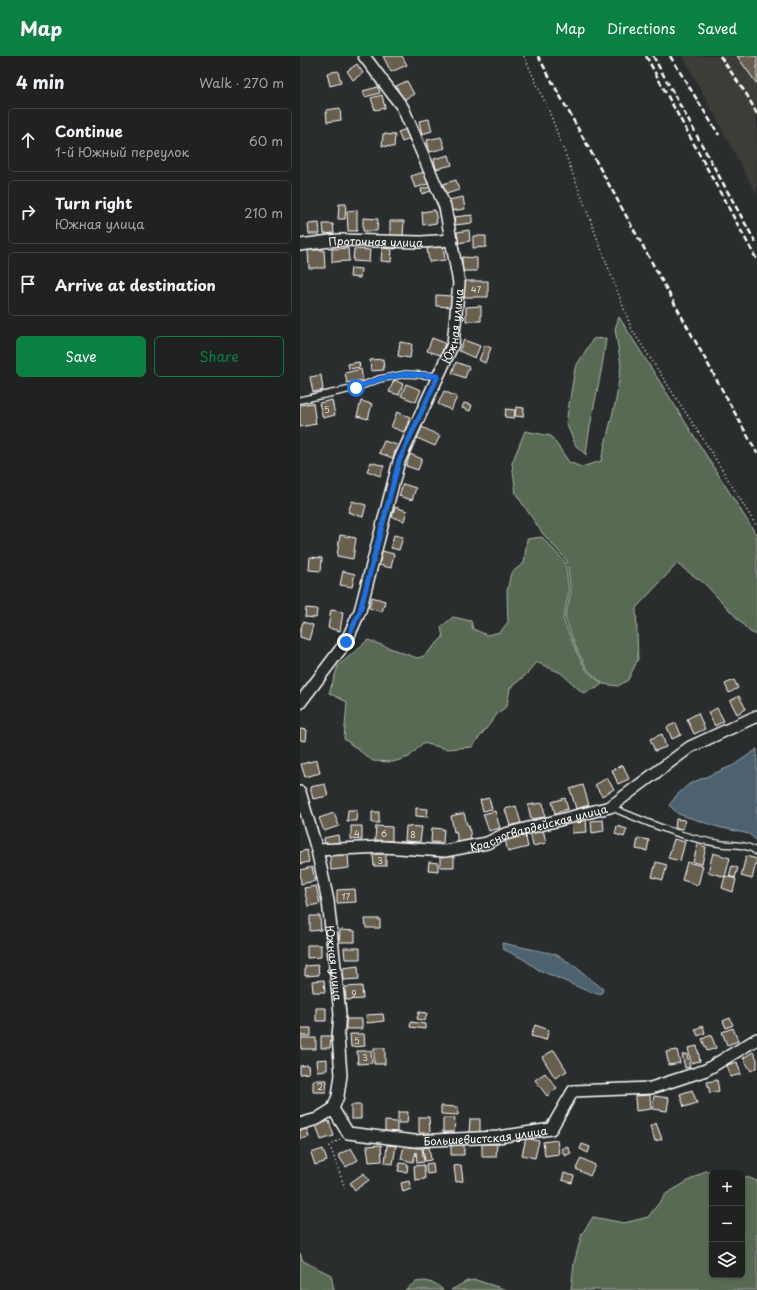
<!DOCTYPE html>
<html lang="en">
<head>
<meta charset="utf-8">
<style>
  :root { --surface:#202222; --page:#282a2a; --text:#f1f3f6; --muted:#a2a4a5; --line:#3d3f40; --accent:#0b8043 }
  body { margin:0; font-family:"Playpen Sans",sans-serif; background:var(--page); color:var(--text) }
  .controls { position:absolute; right:12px; bottom:12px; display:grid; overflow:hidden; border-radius:6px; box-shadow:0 1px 3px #0004 }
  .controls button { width:36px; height:36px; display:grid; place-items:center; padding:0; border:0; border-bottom:1px solid var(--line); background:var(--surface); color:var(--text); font:20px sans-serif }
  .stop { position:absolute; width:12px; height:12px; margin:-9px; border:3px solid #1a73e8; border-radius:50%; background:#fff }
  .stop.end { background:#1a73e8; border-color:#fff; box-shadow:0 1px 4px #0008 }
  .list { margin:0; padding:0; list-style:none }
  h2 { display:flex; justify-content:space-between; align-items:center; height:52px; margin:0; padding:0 16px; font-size:17px }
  h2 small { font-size:13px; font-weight:400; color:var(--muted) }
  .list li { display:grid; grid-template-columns:26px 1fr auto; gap:12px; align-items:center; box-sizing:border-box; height:64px; margin:0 8px 8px; padding:0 8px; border:1px solid var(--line); border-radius:6px }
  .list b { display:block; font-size:15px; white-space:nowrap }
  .list p { margin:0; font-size:13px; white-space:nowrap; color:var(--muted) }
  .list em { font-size:13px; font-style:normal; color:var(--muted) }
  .actions { display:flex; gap:8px; padding:12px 16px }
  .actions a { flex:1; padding:9px 0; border:1px solid var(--accent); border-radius:6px; text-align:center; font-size:14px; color:var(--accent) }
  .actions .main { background:var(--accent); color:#fff }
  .icon { flex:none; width:22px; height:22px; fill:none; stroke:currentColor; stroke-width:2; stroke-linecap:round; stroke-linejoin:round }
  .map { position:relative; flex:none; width:457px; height:1234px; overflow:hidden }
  header { display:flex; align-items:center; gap:24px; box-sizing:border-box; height:56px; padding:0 20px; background:var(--accent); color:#fff }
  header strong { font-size:19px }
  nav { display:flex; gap:22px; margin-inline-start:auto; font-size:14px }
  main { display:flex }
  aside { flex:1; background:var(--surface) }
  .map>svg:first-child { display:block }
</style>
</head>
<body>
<header>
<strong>Map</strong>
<nav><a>Map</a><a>Directions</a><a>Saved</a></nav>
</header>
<main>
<aside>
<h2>4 min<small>Walk · 270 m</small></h2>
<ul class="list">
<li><svg class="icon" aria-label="ahead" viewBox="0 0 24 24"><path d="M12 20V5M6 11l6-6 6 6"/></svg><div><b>Continue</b><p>1-й Южный переулок</p></div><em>60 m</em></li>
<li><svg class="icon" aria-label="right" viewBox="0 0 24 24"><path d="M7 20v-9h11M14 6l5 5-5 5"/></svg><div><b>Turn right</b><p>Южная улица</p></div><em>210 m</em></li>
<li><svg class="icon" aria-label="arrive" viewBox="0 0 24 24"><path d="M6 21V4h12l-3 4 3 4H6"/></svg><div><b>Arrive at destination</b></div></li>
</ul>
<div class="actions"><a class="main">Save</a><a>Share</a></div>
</aside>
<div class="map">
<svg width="457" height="1234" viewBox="0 0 457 1234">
  <rect width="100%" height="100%" fill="#2a2d2e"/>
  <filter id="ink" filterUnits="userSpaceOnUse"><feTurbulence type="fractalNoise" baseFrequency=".025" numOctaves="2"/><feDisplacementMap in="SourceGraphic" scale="8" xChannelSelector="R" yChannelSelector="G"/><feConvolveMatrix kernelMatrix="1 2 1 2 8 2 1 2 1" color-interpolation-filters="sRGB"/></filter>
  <g filter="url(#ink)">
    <!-- built -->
    <path fill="#3d3c38" d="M383 0H457V139Z"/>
    <!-- green -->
    <path fill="#596a53" stroke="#acb4a9" d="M319 261 457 480V579L450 576 404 527 377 508 336 552 338 603 328 624 318 630 303 628 288 614 277 594 265 562 271 535 267 505 243 478 216 438 212 407 225 375 251 380 269 406 281 411 301 405 316 344 321 309 315 273Z
      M306 282C302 322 290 359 286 399L276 390 266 367 275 312 293 283Z
      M242 481 265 506 269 535 263 563 276 595 287 615 302 628 297 632 283 637 261 617 236 606 227 618 210 632 207 650 198 657 172 691 147 693 123 687 109 701 93 706 73 705 44 683 47 646 29 637 38 610 68 584 117 602 124 600 143 581 141 571 153 561 171 565 173 573 187 579 200 576 208 566 207 535 211 517 224 507 227 483Z
      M405 1115H433L437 1117H412V1219H442V1119L457 1125V1234H271L274 1207 282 1178 293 1161 324 1167 348 1161 366 1138Z
      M0 1197 3 1205 31 1219 34 1234H0Z
      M176 1224 207 1234H151L167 1225Z
      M125 1225 136 1228 143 1234H105L116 1226Z"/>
    <!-- water -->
    <path fill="#4d6270" stroke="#94a1a9" d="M457 693V785L449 778 418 771 378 758 369 749 377 739 389 728 434 709Z
      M202 887 255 898 272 908 303 933 301 939 285 934 239 914 223 903 203 893Z"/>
    <!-- building -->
    <path fill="#695f50" stroke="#fff" d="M83 0H102L107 9 91 16Z
      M437 0H457V28Z
      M57 8 63 17 53 24 47 15Z
      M38 15 41 27 30 30 27 17Z
      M107 25 114 38 103 44 96 30Z
      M78 31 80 37 65 41 63 35Z
      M82 39 85 52 75 54 71 42Z
      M40 52 41 64 27 66 26 54Z
      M129 63 132 75 122 78 119 65Z
      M107 73 110 83 102 86 98 76Z
      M83 78 95 79 94 91 82 90Z
      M141 81 145 92 130 96 127 84Z
      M149 99 152 109 136 113 134 103Z
      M124 116 128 128 115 132 111 120Z
      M156 124 159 134 146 138 143 128Z
      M130 131 131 135 122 138 121 133Z
      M163 141 165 153 151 155 149 144Z
      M39 148H46L45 163H38Z
      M57 154V175H48L47 155Z
      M135 154 137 167 123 169 122 156Z
      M172 159V167L155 169 154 161Z
      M63 162 78 163 77 175H63Z
      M90 165H104L103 181H90Z
      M19 167 20 178H9L8 168Z
      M23 168H33L34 177 24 178Z
      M169 174 170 185 158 187 157 176Z
      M173 180H186V191L173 192Z
      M143 190 145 204 129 206 127 192Z
      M48 192 49 205 32 206V193Z
      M82 192 92 193 91 206 81 205Z
      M54 193 70 194 69 206 53 205Z
      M8 194H24L25 212H9Z
      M162 201 177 202V215H162Z
      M51 212 61 213 60 222 50 221Z
      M163 225H188V241H164Z
      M136 239 152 240V251L136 250Z
      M181 250V265H166V251Z
      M132 282 145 287 141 299 127 295Z
      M164 284 180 290 175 302 159 295Z
      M100 286 112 288 110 302 98 300Z
      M185 289 191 292 185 307 179 304Z
      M83 303 84 314 71 315 70 304Z
      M59 306 60 311 49 313 48 308Z
      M156 306 169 311 165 322 152 317Z
      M61 313 63 324 47 327 45 317Z
      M21 319 23 334 13 336 10 321Z
      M94 324 103 328 99 339 89 336Z
      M106 328 121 334 116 346 101 340Z
      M144 335 157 341 151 354 138 348Z
      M32 344 35 359 23 362 19 347Z
      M61 345 72 348 68 363 57 360Z
      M13 347 16 368 0 371V349Z
      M164 347 172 349 170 355 162 352Z
      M216 351 224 352 223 361 215 360Z
      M206 353 215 354 214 362 205 361Z
      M97 356 110 361 104 376 91 371Z
      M122 371 140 380 135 390 117 382Z
      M84 385 97 389 93 402 79 397Z
      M110 398 122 403 118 414 106 410Z
      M71 406 84 410 80 420 67 415Z
      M103 428 116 432 112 444 99 440Z
      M52 445 66 449 63 461 48 456Z
      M95 451 107 455 104 465 92 461Z
      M40 479 56 482 53 503 37 500Z
      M94 479 103 481 99 494 91 492Z
      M82 495 94 498 91 512 79 509Z
      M10 501 22 502 21 515 9 514Z
      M43 515 55 518 52 531 40 529Z
      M72 541 85 545 82 556 69 552Z
      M6 552 17 553 16 562 5 561Z
      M31 554 43 556 40 575 28 572Z
      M3 566 13 569 9 584 0 581V575Z
      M434 624 438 632 429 637 425 628Z
      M439 640 446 653 437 658 430 645Z
      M417 652 424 665 415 670 408 657Z
      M398 657 405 673 394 678 387 663Z
      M376 667 381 679 372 683 367 671Z
      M0 673 7 674 6 685 0 684Z
      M362 678 366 691 355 695 350 683Z
      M17 704 20 717 5 721 1 708Z
      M323 709 329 723 318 728 312 714Z
      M307 722 314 733 302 740 295 729Z
      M25 728 28 740 13 743 10 731Z
      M283 729 289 749 276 753 270 733Z
      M189 742 192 753 183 755 180 744Z
      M265 742 268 753 255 757 252 746Z
      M243 747 245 761 231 763 228 749Z
      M216 750 221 767 210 770 205 753Z
      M116 752 128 753 127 761 116 760Z
      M48 754H57L56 765H47Z
      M195 755 200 772 189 775 183 758Z
      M72 756H79V767H72Z
      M34 757 39 770 24 775 19 762Z
      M164 757 167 769H169L171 784 158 786 156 775 154 776 151 760Z
      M286 763 287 776 272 777 271 764Z
      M376 763 385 764 383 773 375 772Z
      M303 764 304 775 292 777 291 765Z
      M51 770H62V784L51 783Z
      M76 770 92 771V785L75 784Z
      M106 770 122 771 120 786 105 785Z
      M317 770 327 773 324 781 315 778Z
      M132 772 144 773 143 787 131 786Z
      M243 773 246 787 233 790 230 776Z
      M225 778 228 791 208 796 205 783Z
      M38 779 39 786 25 789 24 782Z
      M338 782 349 784 347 795 336 793Z
      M374 783 385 786 380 805 368 802Z
      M398 788 406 791 402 808 393 806Z
      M7 794 9 806 0 808V796Z
      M413 797 430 802 425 821 408 816Z
      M48 798 49 812 31 814 30 800Z
      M73 798H86V810H74Z
      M140 800 154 801V811H140Z
      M446 800 457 803 452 823 441 820Z
      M129 806 138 807V815L128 814Z
      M356 806 367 809 363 824 352 821Z
      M387 806 403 810 398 829 382 824Z
      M432 810 438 812 435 822 429 820Z
      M12 811 15 825 1 828 0 814Z
      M425 820 436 823 433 836 422 832Z
      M16 830 20 848 8 850 4 832Z
      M55 833 56 846 37 847V834Z
      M10 860H20L21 874 10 875Z
      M65 863H80V872H66Z
      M40 874 55 875V886H39Z
      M7 889H21V901L7 902Z
      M44 892H60V903H45Z
      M18 909 19 919 5 920V910Z
      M58 910 59 923 44 924 43 912Z
      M24 924 25 936H13L12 925Z
      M62 930 63 943 46 944 45 931Z
      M16 952H26V965H16Z
      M119 956 127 957 125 965 117 963Z
      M83 958 84 965 67 967 66 959Z
      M430 962 433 969 426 972 423 965Z
      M46 963H62V973H46Z
      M111 966 125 968V973L110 971Z
      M235 969 249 974 246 984 231 980Z
      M403 970 405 977 398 980 395 973Z
      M1 972H11V980H1Z
      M433 972 438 985 427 989 422 976Z
      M50 978H64L65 990 51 991Z
      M411 979 416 992 407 995 402 983Z
      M21 980H31L30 992H21Z
      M1 982H16V993H1Z
      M397 990 400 1005 391 1007 388 992Z
      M74 992H85V1008H74Z
      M254 994 267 1015 255 1022 242 1001Z
      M377 994 380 1007 369 1009 366 996Z
      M57 995H71L72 1007 58 1008Z
      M453 996 457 1003V1011L451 1015 443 1002Z
      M387 998 390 1011 385 1012 382 999Z
      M27 1003V1014L17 1015 16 1004Z
      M437 1006 441 1018 430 1021 427 1009Z
      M8 1009 9 1017 0 1018V1010Z
      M245 1017 257 1032 247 1040 235 1024Z
      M13 1024H27L26 1036H13Z
      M417 1024 419 1035 410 1037 407 1026Z
      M392 1034 397 1047 384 1051 380 1038Z
      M350 1039 351 1053 336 1055 335 1040Z
      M354 1040 369 1042 367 1055 352 1053Z
      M51 1049H61V1063H51Z
      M141 1050 158 1051V1059L141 1058Z
      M98 1056H108L107 1067H98Z
      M119 1061H129L130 1077H119Z
      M143 1062H155L154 1076H143Z
      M170 1063H180V1077H169Z
      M29 1065 34 1080 21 1084 16 1069Z
      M85 1065 97 1066V1076L85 1075Z
      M356 1067 362 1083 355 1085 350 1070Z
      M6 1071 9 1081 0 1083V1072Z
      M226 1082 239 1085 235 1102 222 1099Z
      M257 1084 259 1098 245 1100 243 1086Z
      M151 1088H164V1099H151Z
      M182 1088H197L196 1101H182Z
      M282 1088 290 1091 288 1097 280 1093Z
      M81 1089 82 1105 69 1106 67 1090Z
      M87 1089 96 1090 93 1108 85 1107Z
      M104 1089 116 1092H122L124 1106 117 1107 116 1096 113 1106 101 1103Z
      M267 1090 271 1097 265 1100 261 1093Z
      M129 1091 131 1104 125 1105 123 1092Z
      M51 1092 58 1104 46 1111 38 1099Z
      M23 1093 27 1105 15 1109 11 1097Z
      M281 1102 295 1109 290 1120 276 1113Z
      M100 1107 108 1108 107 1116 98 1115Z
      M133 1107 134 1117 127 1118 126 1108Z
      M124 1109 125 1123 115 1124 114 1110Z
      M161 1109 163 1125 156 1126 154 1110Z
      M64 1117 69 1124 55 1134 50 1127Z
      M264 1117 274 1120 272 1127 262 1124Z
      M109 1125 111 1133 103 1136 101 1127Z"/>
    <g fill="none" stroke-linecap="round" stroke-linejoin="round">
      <defs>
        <path id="lane" d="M0 344 56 332 79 323 106 318 138 320
          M310 751C346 766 382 782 422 788 435 789 447 788 457 796"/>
        <g id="street">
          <path id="s1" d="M0 189 38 184 121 186 152 184"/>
          <path id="s2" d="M0 647 46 586 60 555 99 405 153 288 159 227 145 151 103 52 64 0"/>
          <path id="s3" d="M0 736 17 794 28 845 40 958 38 980 41 1019 38 1040 33 1053 48 1077 114 1085 198 1081 251 1073 273 1035 351 1032 406 1014 457 983"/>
          <path id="s4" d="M17 794 83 791 145 795 187 787 205 778 310 751 390 691 457 660"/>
          <path d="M0 1068 17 1063 33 1053"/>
        </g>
      </defs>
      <!-- lane casing -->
      <use href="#lane" stroke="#fff" stroke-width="8"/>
      <!-- street casing -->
      <use href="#street" stroke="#fff" stroke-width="14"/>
      <!-- path -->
      <path stroke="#fff" stroke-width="1.5" stroke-dasharray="1 3" stroke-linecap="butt" d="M224 0 249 55 332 274 410 394 457 471
        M40 1083 30 1090 46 1135"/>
      <!-- lane -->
      <use href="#lane" stroke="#2a2d2e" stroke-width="5.5"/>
      <!-- street -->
      <use href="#street" stroke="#2a2d2e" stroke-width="11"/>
      <!-- rail -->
      <path stroke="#fff" stroke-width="2.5" stroke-dasharray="6 3" stroke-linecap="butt" d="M238 0 457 397
        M346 0 457 204
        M353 0 457 189
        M370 0 419 79
        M420 0 447 39 457 58"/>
    </g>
  </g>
  <g fill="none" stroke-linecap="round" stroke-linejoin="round" filter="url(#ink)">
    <!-- route -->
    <path stroke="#1a73e8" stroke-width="5" d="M46 586 60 555 99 405 138 320 106 318 80 323 56 332"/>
  </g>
  <g text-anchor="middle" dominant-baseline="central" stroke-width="3.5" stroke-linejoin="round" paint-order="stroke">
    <!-- number labels -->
    <g font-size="9" fill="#dad7d3">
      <text x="176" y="233">47</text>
      <text x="27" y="353">5</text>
      <text x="57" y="777">4</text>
      <text x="84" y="777">6</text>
      <text x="113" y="778">8</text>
      <text x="80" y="804">3</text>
      <text x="46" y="840">17</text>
      <text x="54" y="937">9</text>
      <text x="57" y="984">5</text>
      <text x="65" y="1001">3</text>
      <text x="20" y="1030">2</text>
    </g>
    <!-- street labels -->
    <g font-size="11" fill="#fff" stroke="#2a2d2e">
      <text stroke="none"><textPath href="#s1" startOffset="76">Проточная улица</textPath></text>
      <text stroke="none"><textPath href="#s2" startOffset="412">Южная улица</textPath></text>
      <text stroke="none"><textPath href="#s4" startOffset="225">Красногвардейская улица</textPath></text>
      <text stroke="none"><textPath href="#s3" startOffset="175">Южная улица</textPath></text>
      <text stroke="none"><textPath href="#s3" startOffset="489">Большевистская улица</textPath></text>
    </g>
  </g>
</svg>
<div class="controls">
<button>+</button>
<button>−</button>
<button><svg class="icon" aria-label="layers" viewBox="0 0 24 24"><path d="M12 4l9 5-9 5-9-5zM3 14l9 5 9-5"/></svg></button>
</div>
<div class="stop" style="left:56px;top:332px"></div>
<div class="stop end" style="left:46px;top:586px"></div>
</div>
</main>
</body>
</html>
